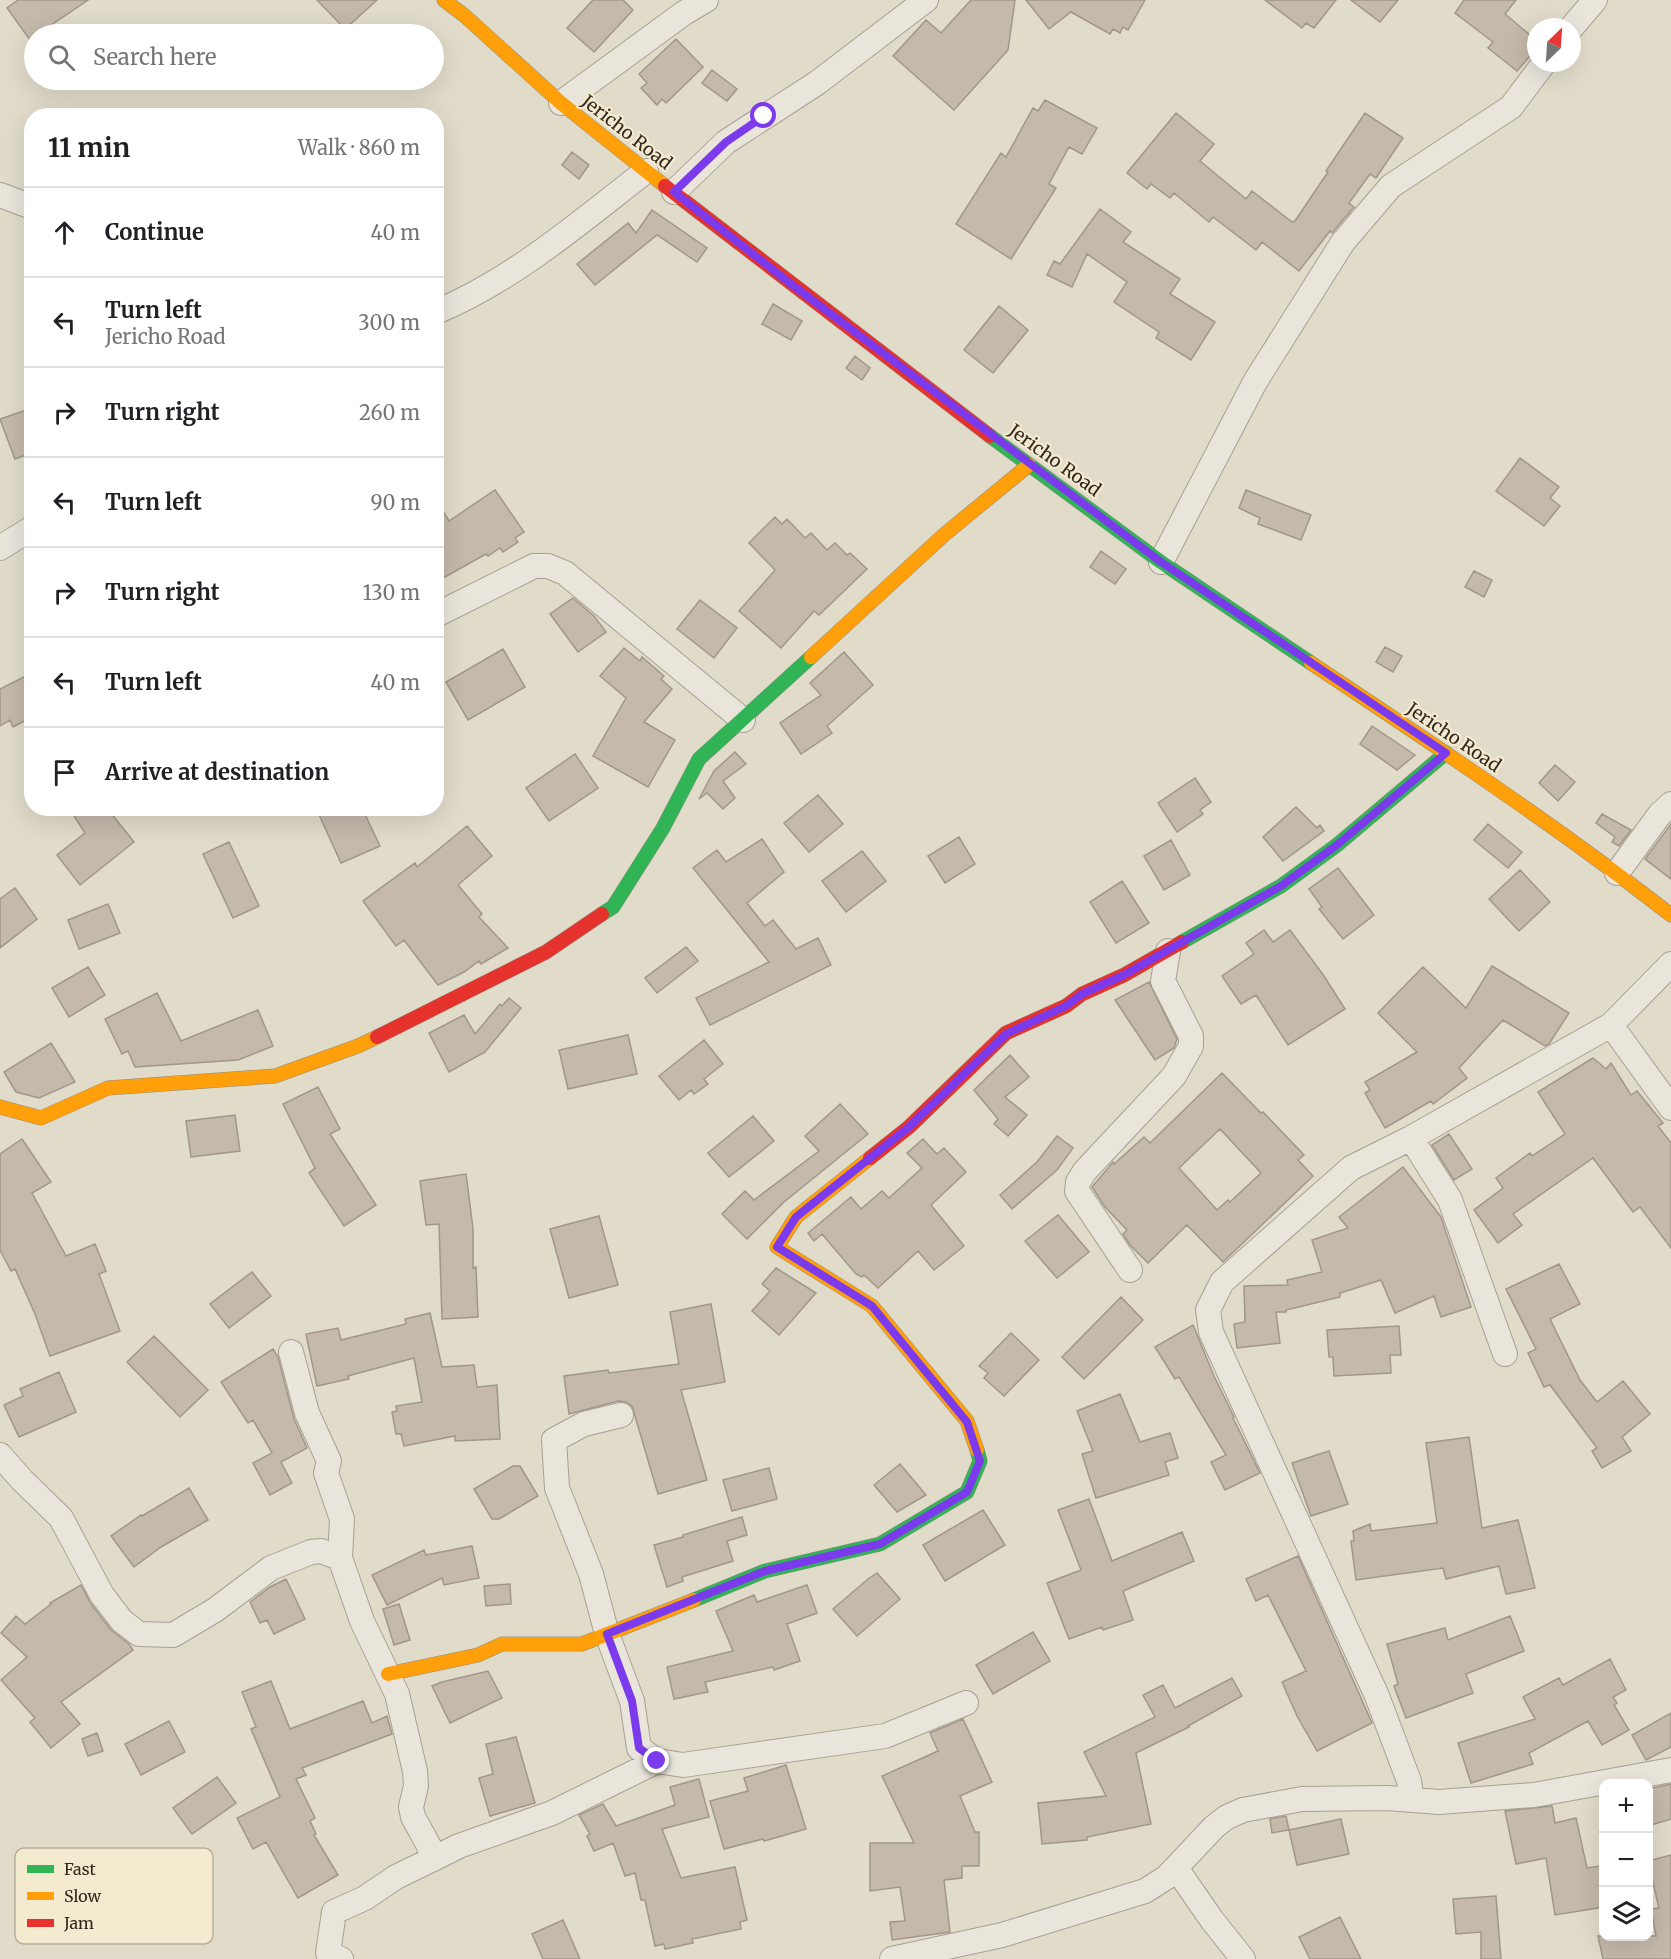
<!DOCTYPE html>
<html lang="en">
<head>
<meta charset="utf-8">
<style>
  :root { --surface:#fff; --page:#f6f6f6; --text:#202124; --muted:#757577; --line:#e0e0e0 }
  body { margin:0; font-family:Merriweather,serif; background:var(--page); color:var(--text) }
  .controls { position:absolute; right:18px; bottom:18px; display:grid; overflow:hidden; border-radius:12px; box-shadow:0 6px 24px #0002 }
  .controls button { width:54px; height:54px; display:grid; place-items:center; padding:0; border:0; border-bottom:2px solid var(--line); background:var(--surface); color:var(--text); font:30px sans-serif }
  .compass { position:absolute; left:1527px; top:18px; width:54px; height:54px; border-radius:50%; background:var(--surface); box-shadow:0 6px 24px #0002; rotate:25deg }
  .stop { position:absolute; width:18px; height:18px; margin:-14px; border:4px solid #7c3aed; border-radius:50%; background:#fff }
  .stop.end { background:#7c3aed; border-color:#fff; box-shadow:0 2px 6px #0008 }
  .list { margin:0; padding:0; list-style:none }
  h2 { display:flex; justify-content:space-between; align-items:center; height:78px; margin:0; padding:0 24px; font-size:26px }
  h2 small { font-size:20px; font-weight:400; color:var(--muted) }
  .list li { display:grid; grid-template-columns:39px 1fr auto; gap:18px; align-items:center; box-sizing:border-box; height:90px; padding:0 24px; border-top:2px solid var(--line) }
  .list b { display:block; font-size:22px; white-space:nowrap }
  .list p { margin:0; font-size:20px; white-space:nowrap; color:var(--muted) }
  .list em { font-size:20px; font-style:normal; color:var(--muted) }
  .icon { flex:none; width:33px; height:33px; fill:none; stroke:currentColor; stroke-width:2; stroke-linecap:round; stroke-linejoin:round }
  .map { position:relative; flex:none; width:1671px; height:1959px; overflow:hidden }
  .search { position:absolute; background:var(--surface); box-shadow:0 6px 24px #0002; left:24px; top:24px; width:420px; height:66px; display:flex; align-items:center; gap:15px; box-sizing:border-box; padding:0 21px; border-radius:33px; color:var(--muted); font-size:22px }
  .panel { position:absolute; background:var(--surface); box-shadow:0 6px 24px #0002; left:24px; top:108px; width:420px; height:708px; border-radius:24px }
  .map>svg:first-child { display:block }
</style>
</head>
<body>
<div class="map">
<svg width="1671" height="1959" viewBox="0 0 1671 1959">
  <rect width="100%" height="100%" fill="#e1dbca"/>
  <!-- building -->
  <path fill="#c4b9ab" stroke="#a0978a" stroke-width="1.5" fill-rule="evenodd" d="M18 0H88L38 34H34V37L30 40 7 8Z
    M317 0H377L345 29Z
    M593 0H623L633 10 594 52 567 28Z
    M971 0H1015L1008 50 954 110 893 56 926 20 941 33Z
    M1026 0H1145L1128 30 1123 27 1120 33 1113 29 1110 34 1071 12 1049 29Z
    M1265 0H1336L1314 28 1306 23 1302 28Z
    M1351 0H1398L1380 22Z
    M1464 0H1516L1505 14 1536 40V49L1517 71 1488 48 1493 42 1455 13Z
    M676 39 703 67 666 103 662 99 657 105 641 88 647 83 639 74Z
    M712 70 737 89 727 101 702 83Z
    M1045 100 1097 128 1082 154 1069 147 1049 184 1056 188 1011 259 956 224 1001 153 1006 157 1033 108 1038 111Z
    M1176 113 1214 144 1200 161 1246 199 1252 191 1292 222 1295 221 1328 172 1326 171 1365 113 1403 138 1376 178 1370 174 1349 203 1354 207 1332 233 1330 231 1299 271 1262 242 1256 250 1213 217 1209 222 1174 193 1170 198 1151 184 1147 189 1127 173Z
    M572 152 589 165 579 179 562 165Z
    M1100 209 1131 232 1123 242 1180 279 1170 294 1215 322 1191 360 1156 338 1159 332 1114 302 1127 282 1087 254 1072 287 1047 275 1054 261 1060 264Z
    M652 210 707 248 697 262 657 235 595 285 577 264 628 223 636 233Z
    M773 304 802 321 791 340 762 324Z
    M999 306 1028 330 993 373 964 350Z
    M855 356 870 368 862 380 846 368Z
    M32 408V453L15 459 0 419Z
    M1520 458 1559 487 1550 498 1560 506 1544 526 1496 491Z
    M495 490 524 532 515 538 518 542 503 552 500 548 488 556 486 554 436 582V500L449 521Z
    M1246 490 1311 515 1301 540 1258 524 1260 518 1239 508Z
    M775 517 782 524 787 519 805 538 811 533 827 550 835 543 847 555 850 553 867 569 819 615 814 611 781 648 739 611 775 570 749 543Z
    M1101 551 1126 569 1115 584 1090 567Z
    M1474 571 1492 580 1484 597 1465 587Z
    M573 598 594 616 606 632 578 652 550 614Z
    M700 600 737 628 714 658 677 629Z
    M1385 647 1402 656 1393 672 1376 662Z
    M624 648 640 661 642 657 664 676 661 679 672 689 644 722 675 740 648 787 593 756 626 698 600 676Z
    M503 649 525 687 468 720 446 682Z
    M844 652 873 685 827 726 832 733 801 754 780 723 821 695 810 683Z
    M26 676 32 686V717L13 727 10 720 0 726V689Z
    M1372 726 1415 755 1397 770 1360 744Z
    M735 752 746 764 723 781 735 798 723 809 707 793 699 799 714 771Z
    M575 754 598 788 549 821 526 788Z
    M1555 765 1575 782 1558 801 1539 783Z
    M1195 778 1211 802 1200 810 1203 814 1177 832 1158 803Z
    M818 795 843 824 809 852 784 823Z
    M1296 807 1317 828 1320 825 1324 831 1283 861 1263 837Z
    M69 808H107L134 842 80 885 57 855 85 833Z
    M316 808H362L380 846 341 863Z
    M1602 814 1631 830 1619 846 1612 842 1615 837 1596 823Z
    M1488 824 1522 852 1508 868 1474 840Z
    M1671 824V879L1645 859Z
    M467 826 492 856 458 885 482 914 479 917 508 948 481 964 479 961 464 972 438 985 404 940 396 946 363 901 415 863 417 867Z
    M959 837 975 864 945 883 928 856Z
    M762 839 784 872 747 903 765 926 773 920 796 949 818 938 831 965 710 1025 696 998 769 962 693 868 717 850 726 862Z
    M1171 840 1190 875 1164 890 1144 856Z
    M229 842 259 906 233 918 203 854Z
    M862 851 886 881 846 912 822 881Z
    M1338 868 1374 915 1343 939 1319 909 1322 907 1309 889Z
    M1520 870 1550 902 1519 931 1489 899Z
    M1122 881 1149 923 1116 943 1090 902Z
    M15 888 37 919 0 948V899Z
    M108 904 120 933 79 949 68 920Z
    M1264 930 1273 942 1290 930 1324 976 1345 1009 1288 1045 1256 995 1241 1004 1222 976 1254 954 1246 943Z
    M686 947 698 961 657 993 645 978Z
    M1492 966 1569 1013 1549 1044 1545 1046 1503 1020 1459 1068 1467 1078 1433 1104 1431 1101 1385 1128 1365 1093 1370 1090 1365 1082 1417 1052 1378 1013 1423 967 1466 1008Z
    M88 967 105 995 69 1017 52 988Z
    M1149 982 1177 1039 1174 1048 1155 1060 1115 1000Z
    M157 993 181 1041 258 1010 273 1046 238 1060 135 1067 128 1051 122 1054 105 1019Z
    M509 998 521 1008 485 1052 449 1072 429 1033 464 1015 475 1034 500 1004 502 1006Z
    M628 1035 637 1074 568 1089 559 1050Z
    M704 1040 723 1064 704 1079 708 1084 694 1094 691 1090 679 1100 659 1076Z
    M51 1043 75 1082 39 1098 16 1092 4 1072Z
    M1010 1055 1029 1077 1005 1097 1027 1115 1008 1136 994 1124 998 1119 974 1090Z
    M1593 1058 1606 1069 1611 1063 1631 1095 1637 1091 1663 1123 1658 1126 1671 1143V1248L1640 1207 1633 1212 1593 1158 1513 1214 1522 1225 1498 1243 1474 1210 1503 1188 1496 1178 1530 1153 1532 1156 1565 1134 1538 1092Z
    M1222 1073 1261 1113 1263 1112 1304 1155 1298 1160 1313 1176 1223 1262 1187 1225 1148 1263 1130 1245 1123 1234 1127 1230 1105 1207 1092 1187 1113 1162 1114 1164 1144 1137 1150 1143ZM1220 1129 1261 1173 1230 1202 1228 1200 1217 1210 1179 1168Z
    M318 1087 340 1129 330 1134 376 1205 344 1226 309 1173 315 1168 283 1104Z
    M840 1104 868 1134 784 1202 747 1239 722 1214 745 1191 754 1200 819 1151 805 1136Z
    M235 1115 240 1151 191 1157 186 1121Z
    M753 1116 774 1141 729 1177 708 1153Z
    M1449 1134 1472 1169 1454 1180 1432 1145Z
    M1057 1136 1073 1148 1057 1170 1012 1209 1000 1195 1037 1162Z
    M22 1139 51 1182 32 1193 66 1256 95 1244 106 1271 99 1274 120 1331 50 1356 35 1314 15 1269 11 1271 0 1250V1154Z
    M923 1139 937 1154 944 1148 966 1172 931 1205 964 1246 934 1270 918 1251 878 1288 864 1275 862 1277 856 1274 822 1234 814 1241 808 1233 851 1197 861 1209 882 1191 889 1198 922 1168 907 1153Z
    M1403 1167 1441 1217 1471 1307 1441 1317 1434 1296 1395 1313 1381 1280 1340 1293V1297L1286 1310V1312H1276L1280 1343 1237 1348 1234 1324 1245 1322 1244 1286 1288 1285 1287 1280 1322 1272 1312 1240 1348 1228 1339 1217Z
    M466 1174 473 1228V1268L476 1267 478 1317 442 1319 439 1224 426 1225 420 1181Z
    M1058 1215 1089 1252 1057 1278 1025 1241Z
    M599 1216 618 1285 569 1298 550 1229Z
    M1559 1264 1580 1304 1550 1319 1580 1380 1597 1402 1623 1381 1650 1414 1622 1437 1631 1451 1602 1468 1592 1451 1597 1448 1550 1385 1544 1387 1528 1353 1536 1349 1506 1289Z
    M776 1268 816 1293 779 1335 752 1311 770 1291 762 1284Z
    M252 1272 271 1296 229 1328 210 1304Z
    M1121 1297 1143 1320 1084 1379 1062 1357Z
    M711 1304 725 1382 681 1390 707 1480 658 1494 632 1406 626 1402 618 1401 569 1414 564 1376 608 1370 609 1373 679 1364 670 1312Z
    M430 1313 442 1367 474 1365 477 1387 497 1385 500 1439 455 1441V1436L404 1446 401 1434H396L392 1412 397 1411 396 1406 422 1402 414 1358 348 1376 349 1379 317 1386 306 1334 338 1328 341 1340 406 1324 405 1319Z
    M1193 1325 1214 1376 1234 1417 1233 1418 1260 1473 1225 1490 1211 1462 1226 1455 1179 1377 1175 1379 1155 1347Z
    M1399 1326 1401 1355H1390L1391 1373 1334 1376 1333 1357H1329L1327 1330Z
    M1011 1333 1039 1360 1004 1396 984 1378 988 1373 979 1366Z
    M154 1336 208 1390 180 1417 127 1362Z
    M273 1349 278 1357 294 1419 307 1448 281 1462 292 1483 270 1495 253 1463 272 1453 253 1420 248 1423 221 1382Z
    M59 1372 76 1412 19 1437 4 1405 23 1396 20 1389Z
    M1120 1394 1140 1442 1170 1433 1178 1458 1165 1462 1169 1475 1096 1498 1082 1454 1093 1451 1077 1411Z
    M1469 1437 1482 1528 1518 1520 1535 1588 1506 1594 1499 1566 1446 1579 1443 1568 1356 1580 1351 1541H1354L1353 1531 1370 1524 1371 1531 1437 1523 1426 1443Z
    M1329 1451 1348 1504 1311 1516 1292 1463Z
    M900 1464 926 1495 897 1512 874 1485Z
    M513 1466H520L538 1496 499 1519H492L474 1489Z
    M769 1468 777 1499 732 1511 723 1480Z
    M189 1488 208 1520 161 1547 134 1567 111 1536 141 1515 142 1516Z
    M1089 1499 1112 1561 1182 1532 1194 1561 1123 1591 1133 1620 1103 1630 1102 1627 1069 1639 1047 1583 1081 1570 1058 1510Z
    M983 1510 1005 1545 945 1581 923 1545Z
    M742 1517 747 1535 727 1541 733 1561 682 1577 683 1581 667 1587 654 1545 683 1537V1535Z
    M472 1546 479 1578 444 1585 442 1578 387 1605 372 1575 424 1550 426 1555Z
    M1298 1556 1372 1723 1317 1751 1297 1716 1282 1682 1306 1671 1268 1595 1256 1601 1246 1579Z
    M877 1573 900 1599 857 1636 833 1609 868 1579Z
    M286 1579 305 1619 274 1634 267 1620 260 1623 250 1602 270 1587Z
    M510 1584 511 1604 486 1606 484 1586Z
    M81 1585 91 1604 111 1630 129 1644 133 1650 61 1702 80 1724 51 1748 30 1722 35 1718 1 1680 27 1657 1 1633 16 1616 25 1624 51 1604 50 1603Z
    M807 1585 817 1613 787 1624 800 1661 774 1670 773 1667 705 1682 708 1692 674 1699 667 1667 733 1651 716 1611 754 1595 757 1602Z
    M399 1604 410 1640 394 1645 383 1609Z
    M1510 1616 1524 1651 1466 1674 1473 1693 1406 1718 1394 1686 1398 1684 1387 1644 1445 1628 1448 1640Z
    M1033 1632 1050 1661 993 1694 976 1665Z
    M1610 1659 1626 1690 1613 1697 1617 1703 1614 1705 1629 1730 1602 1745 1588 1721 1529 1753 1533 1764 1471 1783 1458 1743 1535 1719 1523 1697 1559 1678 1563 1685Z
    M488 1671 502 1698 450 1723 432 1686 442 1682Z
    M1232 1678 1242 1696 1188 1726 1189 1727 1136 1753 1151 1824 1087 1837V1840L1042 1844 1038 1803 1106 1796 1084 1752 1155 1717 1143 1695 1163 1685 1175 1708Z
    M271 1681 290 1729 363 1701 372 1723 387 1716 392 1734 302 1768 306 1775 296 1779 315 1818 310 1821 316 1834 314 1835 338 1875 298 1898 266 1842 253 1849 237 1818 280 1797 251 1729 256 1727 242 1692Z
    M1671 1713V1747L1646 1760 1632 1735Z
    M963 1719 992 1782 960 1796 975 1832H979V1866H962V1878L944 1880 950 1932 892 1940 890 1922 905 1921 900 1887 870 1891V1843H914L882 1776 938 1751 930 1733Z
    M169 1721 185 1752 141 1775 125 1744Z
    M97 1733 103 1751 88 1756 82 1739Z
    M516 1737 535 1803 490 1816 479 1778 493 1774 486 1744Z
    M786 1765 806 1829 764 1841 763 1839 724 1849 710 1801 748 1791 744 1778Z
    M217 1777 236 1803 192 1834 173 1808Z
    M699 1779 709 1817 662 1829 681 1878 735 1867 747 1920 740 1922 741 1929 692 1939 693 1943 665 1949 664 1944 655 1946 645 1900H641L635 1873 625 1876 613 1843 594 1851 587 1836 590 1834 579 1815 603 1804 616 1826 675 1805 670 1787Z
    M1671 1784V1819L1648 1826V1789Z
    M1552 1806 1555 1823 1576 1818 1587 1868 1599 1866 1604 1891V1907L1555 1915 1546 1858 1516 1864 1505 1811Z
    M1286 1816 1289 1830 1272 1833 1270 1819Z
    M1341 1819 1349 1854 1297 1865 1289 1830Z
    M1671 1855V1959H1603L1598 1936H1656L1651 1909 1659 1908 1648 1861Z
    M1496 1896 1501 1959H1481V1932L1456 1934 1453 1899Z
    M1340 1917 1361 1959H1310L1299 1937Z
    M563 1920 580 1959H543L532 1934Z"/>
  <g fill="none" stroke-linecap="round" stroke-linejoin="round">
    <defs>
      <path id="street" d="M1572 27 1595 0
        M561 103 684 13 706 0
        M674 192 726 142 817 83 926 0
        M0 195 32 207
        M436 312C515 279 580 222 646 171
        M0 548 32 528
        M1161 562 1255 382 1343 242 1391 186 1511 107 1544 63
        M436 615 534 566H548L565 573 743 720
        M1617 873 1660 814 1671 804
        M1611 1025 1671 1108
        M1411 1138 1450 1200 1505 1354
        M1130 1270 1077 1191 1078 1182 1085 1171 1174 1076 1191 1046V1036L1163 981 1168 951
        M291 1352 307 1413 329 1461 326 1473 342 1519 340 1558
        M621 1415 584 1424 554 1440 557 1488 591 1574 607 1634 632 1701 639 1748 657 1761 683 1765 885 1736 966 1703
        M0 1455 22 1480 61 1518 102 1595 122 1621 139 1634 173 1635 215 1610 271 1568 311 1552 321 1551 340 1558 362 1621 397 1694 415 1771 416 1786 411 1807 413 1817 429 1846 431 1860 396 1877 365 1898 334 1912 328 1953 341 1959
        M1412 1800 1409 1781 1377 1696 1211 1332 1208 1310 1222 1282 1351 1168 1411 1138 1611 1025 1671 964
        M431 1860 459 1846 552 1813 657 1761
        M1176 1868 1212 1920 1243 1959
        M892 1959 1002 1935 1145 1891 1167 1877 1214 1827 1227 1817 1243 1810 1302 1799 1387 1798 1439 1802 1534 1795 1671 1770"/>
      <path id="fast" d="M990 436 1161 562 1311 663
        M602 914 613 907 663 828 699 759 811 657
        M1182 942 1281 886 1337 845 1446 753
        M694 1600 765 1571 880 1544 967 1492 980 1461 977 1450"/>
      <path id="slow" d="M444 0 465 16 561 103 665 186
        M811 657 945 534 1029 465
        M1311 663C1433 744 1555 825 1671 915
        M0 1107 41 1118 108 1088 275 1076 358 1046 377 1037
        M870 1158 796 1217 777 1247 872 1306 967 1421 977 1450
        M388 1674 478 1655 502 1644H582L694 1600"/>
      <path id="jam" d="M665 186 990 436
        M377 1037 546 952 602 914
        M870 1158 909 1127 1006 1033 1066 1006 1082 994 1124 975 1182 942"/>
    </defs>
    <!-- street casing -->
    <use href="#street" stroke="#a6a094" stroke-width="26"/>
    <!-- fast casing -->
    <use href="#fast" stroke="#958f83" stroke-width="15"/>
    <!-- slow casing -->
    <use href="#slow" stroke="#958f83" stroke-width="15"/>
    <!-- jam casing -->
    <use href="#jam" stroke="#958f83" stroke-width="15"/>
    <!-- street -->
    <use href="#street" stroke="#e9e5db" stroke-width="24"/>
    <!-- fast -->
    <use href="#fast" stroke="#30b455" stroke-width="14"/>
    <!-- slow -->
    <use href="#slow" stroke="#ff9f0a" stroke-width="14"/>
    <!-- jam -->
    <use href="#jam" stroke="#e5322d" stroke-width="14"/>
  </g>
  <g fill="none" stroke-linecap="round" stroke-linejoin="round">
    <!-- route -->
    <path stroke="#7c3aed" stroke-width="8" d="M657 1761 639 1748 632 1701 607 1634 765 1571 880 1544 967 1492 980 1461 967 1422 872 1306 777 1247 796 1217 909 1127 1006 1034 1066 1006 1082 994 1124 975 1281 886 1337 845 1446 753 1161 562 791 284 674 192 726 142 764 116"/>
  </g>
  <g text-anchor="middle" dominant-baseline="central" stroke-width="4.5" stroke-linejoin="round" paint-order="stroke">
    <!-- street labels -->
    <g font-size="18" fill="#33281d" stroke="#f3eacf">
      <text transform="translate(627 132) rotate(38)">Jericho Road</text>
      <text transform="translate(1055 460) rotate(36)">Jericho Road</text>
      <text transform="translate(1454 737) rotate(34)">Jericho Road</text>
    </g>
  </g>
  <!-- legend -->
  <rect x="15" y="1848" width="198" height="96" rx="9" fill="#f3eacf" stroke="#b9b09a" stroke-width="1.5"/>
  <rect x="27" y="1865" width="27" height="8" fill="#30b455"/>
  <rect x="27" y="1892" width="27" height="8" fill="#ff9f0a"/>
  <rect x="27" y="1919" width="27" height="8" fill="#e5322d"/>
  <g font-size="16" fill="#33281d">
    <text x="64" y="1875">Fast</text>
    <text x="64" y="1902">Slow</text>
    <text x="64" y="1929">Jam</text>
  </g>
</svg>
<div class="controls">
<button>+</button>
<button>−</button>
<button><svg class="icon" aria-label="layers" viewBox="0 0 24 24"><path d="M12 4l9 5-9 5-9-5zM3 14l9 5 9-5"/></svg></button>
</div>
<svg class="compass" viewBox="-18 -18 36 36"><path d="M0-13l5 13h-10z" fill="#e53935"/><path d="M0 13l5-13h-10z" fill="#757577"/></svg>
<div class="stop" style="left:764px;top:116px"></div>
<div class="stop end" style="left:657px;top:1761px"></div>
<div class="search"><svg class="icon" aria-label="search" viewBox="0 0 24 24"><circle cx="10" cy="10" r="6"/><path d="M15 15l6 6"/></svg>Search here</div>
<section class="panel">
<h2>11 min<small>Walk · 860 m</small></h2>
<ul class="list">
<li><svg class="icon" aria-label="ahead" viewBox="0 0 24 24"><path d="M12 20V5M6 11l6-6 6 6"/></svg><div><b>Continue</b></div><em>40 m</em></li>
<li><svg class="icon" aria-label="left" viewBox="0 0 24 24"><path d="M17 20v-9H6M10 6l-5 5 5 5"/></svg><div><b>Turn left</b><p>Jericho Road</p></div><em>300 m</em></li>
<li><svg class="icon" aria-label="right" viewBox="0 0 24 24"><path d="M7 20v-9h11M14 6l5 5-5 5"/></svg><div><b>Turn right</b></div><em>260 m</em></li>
<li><svg class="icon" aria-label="left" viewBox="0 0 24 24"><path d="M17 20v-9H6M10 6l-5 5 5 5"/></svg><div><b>Turn left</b></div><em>90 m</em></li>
<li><svg class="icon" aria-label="right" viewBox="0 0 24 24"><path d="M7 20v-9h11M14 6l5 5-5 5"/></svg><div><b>Turn right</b></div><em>130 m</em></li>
<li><svg class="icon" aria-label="left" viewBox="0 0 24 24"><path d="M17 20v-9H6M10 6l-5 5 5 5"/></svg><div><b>Turn left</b></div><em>40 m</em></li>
<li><svg class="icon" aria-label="arrive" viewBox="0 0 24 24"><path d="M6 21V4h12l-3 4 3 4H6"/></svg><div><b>Arrive at destination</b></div></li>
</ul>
</section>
</div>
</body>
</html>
